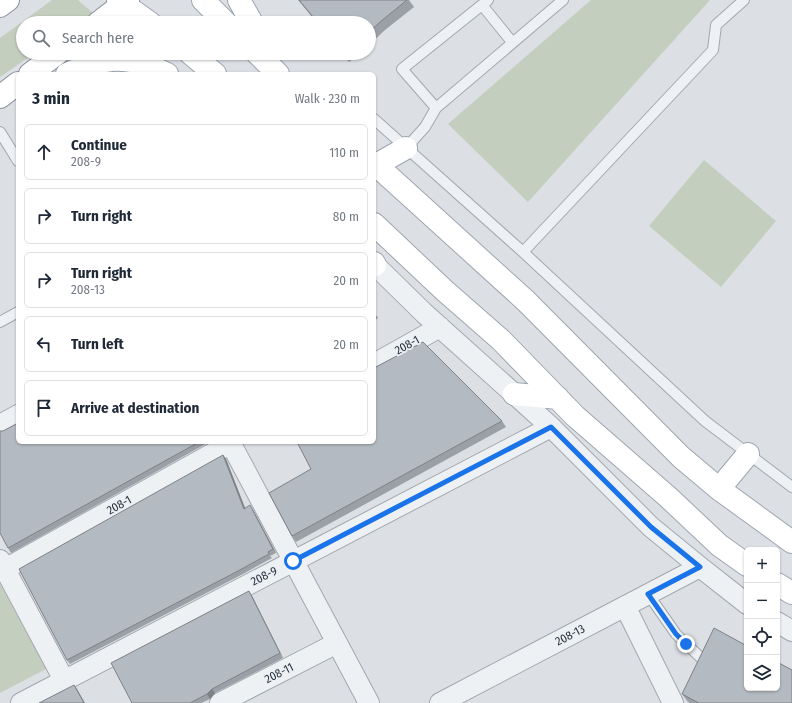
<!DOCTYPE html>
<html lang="en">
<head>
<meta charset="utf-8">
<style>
  :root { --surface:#fff; --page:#f2f2f3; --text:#1f2937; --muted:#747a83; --line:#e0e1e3 }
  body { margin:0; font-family:"Fira Sans Condensed",sans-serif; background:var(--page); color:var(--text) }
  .controls { position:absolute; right:12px; bottom:12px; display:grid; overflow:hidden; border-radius:6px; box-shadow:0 1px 3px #0004 }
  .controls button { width:36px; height:36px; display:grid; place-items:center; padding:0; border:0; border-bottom:1px solid var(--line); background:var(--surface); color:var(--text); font:20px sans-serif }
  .stop { position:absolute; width:12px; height:12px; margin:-9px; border:3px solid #1a73e8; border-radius:50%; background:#fff }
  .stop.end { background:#1a73e8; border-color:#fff; box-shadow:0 1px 4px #0008 }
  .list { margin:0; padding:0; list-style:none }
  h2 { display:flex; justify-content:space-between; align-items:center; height:52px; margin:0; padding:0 16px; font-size:17px }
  h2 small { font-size:13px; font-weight:400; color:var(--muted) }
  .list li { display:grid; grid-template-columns:26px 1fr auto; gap:12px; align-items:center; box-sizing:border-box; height:56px; margin:0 8px 8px; padding:0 8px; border:1px solid var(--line); border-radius:6px }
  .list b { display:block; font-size:15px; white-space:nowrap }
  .list p { margin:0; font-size:13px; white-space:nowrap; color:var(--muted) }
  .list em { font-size:13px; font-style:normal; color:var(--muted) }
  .icon { flex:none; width:22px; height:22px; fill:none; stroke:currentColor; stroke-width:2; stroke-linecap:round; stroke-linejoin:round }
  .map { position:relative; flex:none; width:792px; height:703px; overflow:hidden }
  .search { position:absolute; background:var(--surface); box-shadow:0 1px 3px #0004; left:16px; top:16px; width:360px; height:44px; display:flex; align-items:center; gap:10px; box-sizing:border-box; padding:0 14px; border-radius:22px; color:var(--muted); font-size:15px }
  .panel { position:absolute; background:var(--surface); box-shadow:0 1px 3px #0004; left:16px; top:72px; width:360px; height:372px; border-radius:6px }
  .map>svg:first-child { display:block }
</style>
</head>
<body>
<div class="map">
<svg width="792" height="703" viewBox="0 0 792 703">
  <rect width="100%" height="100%" fill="#dce0e5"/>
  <!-- green -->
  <path fill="#c3cebe" d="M52 0H78L94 14 80 23H23V53H35L0 77V38Z
    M591 0H710L528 202 448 124Z
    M704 160 776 221 721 287 649 226Z
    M0 583 46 669 0 693Z"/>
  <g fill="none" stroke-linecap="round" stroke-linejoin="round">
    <defs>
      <path id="lane" d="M482 5 512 42
        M436 108 402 69 488 0
        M374 119 523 252 705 421 792 487
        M0 132 18 161
        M406 148 425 127 436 108 563 0
        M523 252 713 50 716 25 744 0
        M0 322 18 312
        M648 594 676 634 701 658"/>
      <path id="street" d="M374 264 424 313 551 427 651 527 700 567 747 604
        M374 364 440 327
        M0 425 18 415
        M230 442 369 703
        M0 560 64 680
        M5 569 233 442
        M625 606 673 703
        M777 622 792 631
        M21 703 551 427
        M220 703 337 643
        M440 703 700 567"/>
      <path id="primary" d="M118 0 150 23
        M203 0 226 23
        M239 0 252 23
        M190 53 215 74
        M257 53 278 74
        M67 74C107 56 126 54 167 74
        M374 163 526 301 681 457 719 489 792 542
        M376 165 406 148
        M374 224 445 291 501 340 575 416 668 497 719 545 747 565
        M374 263 375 265
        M514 394 558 398
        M719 489 748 454
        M777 584 792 593"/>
      <path id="highway" d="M0 6 8 0
        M98 23 128 0
        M30 74 58 53
        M0 97 18 83"/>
    </defs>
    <!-- lane casing -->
    <use href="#lane" stroke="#a2a8ae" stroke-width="12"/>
    <!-- street casing -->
    <use href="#street" stroke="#a2a8ae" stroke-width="22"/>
    <!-- primary casing -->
    <use href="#primary" stroke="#9ca6b0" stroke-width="24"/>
    <!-- highway casing -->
    <use href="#highway" stroke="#858f9b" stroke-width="24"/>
    <!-- lane -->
    <use href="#lane" stroke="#eef1f4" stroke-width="10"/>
    <!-- street -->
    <use href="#street" stroke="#eef1f4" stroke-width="20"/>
    <!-- primary -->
    <use href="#primary" stroke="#fff" stroke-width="22"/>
    <!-- highway -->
    <use href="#highway" stroke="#fff" stroke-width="22"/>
  </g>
  <!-- wall -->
  <path fill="#9ba0a6" d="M298 0H409L414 7 385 30 369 45V23H317Z
    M342 53H360L349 62Z
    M374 312 378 318 374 321Z
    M502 421 506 427 296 542 292 536 311 469Z
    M18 442H209L11 553 8 548Z
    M223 455 226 459 245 508 253 510 276 553 270 556 272 558 241 575 70 664 67 660Z
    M252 596 283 658 215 693 210 699 201 703H132Z
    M682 694 792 703H690L688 702Z"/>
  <!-- shaded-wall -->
  <path fill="#7e8287" d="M223 455 226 459 247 513 244 509Z
    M250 505 253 510 276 553 273 549Z
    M249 591 252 596 283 658 280 653Z
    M74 685 77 689 85 703H84Z
    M212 689 215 693 210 699 207 694Z"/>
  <!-- building -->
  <path fill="#b4bac1" stroke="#7e8287" d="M299 0H407L380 22 369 32V23H318Z
    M423 342 502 421 292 536 269 493 311 469 297 442H374V368Z
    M18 423V442H199L8 548 0 533V431H3Z
    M223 455 244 509 250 505 273 549 268 552 269 554 238 571 67 660 19 569Z
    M249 591 280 653 212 689 207 694 190 703H132L111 663Z
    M714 628 747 646V688H777V662L792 670V703H699L682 694Z
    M74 685 84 703H39Z"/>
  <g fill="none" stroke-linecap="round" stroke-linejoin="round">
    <!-- route -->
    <path stroke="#1a73e8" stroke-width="5" d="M293 561 551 427 651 527 700 567 648 594 676 634 686 644"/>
  </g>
  <g text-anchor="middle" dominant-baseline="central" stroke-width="3.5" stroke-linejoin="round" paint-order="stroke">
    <!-- street labels -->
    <g font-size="12" fill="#27303a" stroke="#ebeff3">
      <text transform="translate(407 345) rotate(-29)">208-1</text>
      <text transform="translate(119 505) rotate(-29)">208-1</text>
      <text transform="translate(264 576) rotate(-27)">208-9</text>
      <text transform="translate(570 635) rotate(-28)">208-13</text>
      <text transform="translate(279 673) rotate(-27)">208-11</text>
    </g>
  </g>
</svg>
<div class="controls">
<button>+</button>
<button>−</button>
<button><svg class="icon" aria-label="locate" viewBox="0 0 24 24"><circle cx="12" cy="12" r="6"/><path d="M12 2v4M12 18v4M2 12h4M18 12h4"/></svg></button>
<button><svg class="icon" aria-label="layers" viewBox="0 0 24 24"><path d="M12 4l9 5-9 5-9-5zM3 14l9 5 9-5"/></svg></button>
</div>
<div class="stop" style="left:293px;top:561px"></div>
<div class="stop end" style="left:686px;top:644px"></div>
<div class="search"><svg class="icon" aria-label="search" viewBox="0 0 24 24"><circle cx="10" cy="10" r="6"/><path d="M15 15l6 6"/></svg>Search here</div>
<section class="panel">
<h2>3 min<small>Walk · 230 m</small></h2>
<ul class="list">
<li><svg class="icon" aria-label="ahead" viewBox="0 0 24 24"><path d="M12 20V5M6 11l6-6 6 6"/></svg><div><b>Continue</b><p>208-9</p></div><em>110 m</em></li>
<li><svg class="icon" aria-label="right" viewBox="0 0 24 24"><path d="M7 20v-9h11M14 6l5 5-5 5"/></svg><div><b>Turn right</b></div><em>80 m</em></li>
<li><svg class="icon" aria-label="right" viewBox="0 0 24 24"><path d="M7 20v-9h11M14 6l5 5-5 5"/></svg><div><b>Turn right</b><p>208-13</p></div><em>20 m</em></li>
<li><svg class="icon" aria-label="left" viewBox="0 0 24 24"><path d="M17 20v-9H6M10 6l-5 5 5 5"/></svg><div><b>Turn left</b></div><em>20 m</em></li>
<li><svg class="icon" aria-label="arrive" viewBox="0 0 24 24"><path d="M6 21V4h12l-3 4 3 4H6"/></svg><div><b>Arrive at destination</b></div></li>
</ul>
</section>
</div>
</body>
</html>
